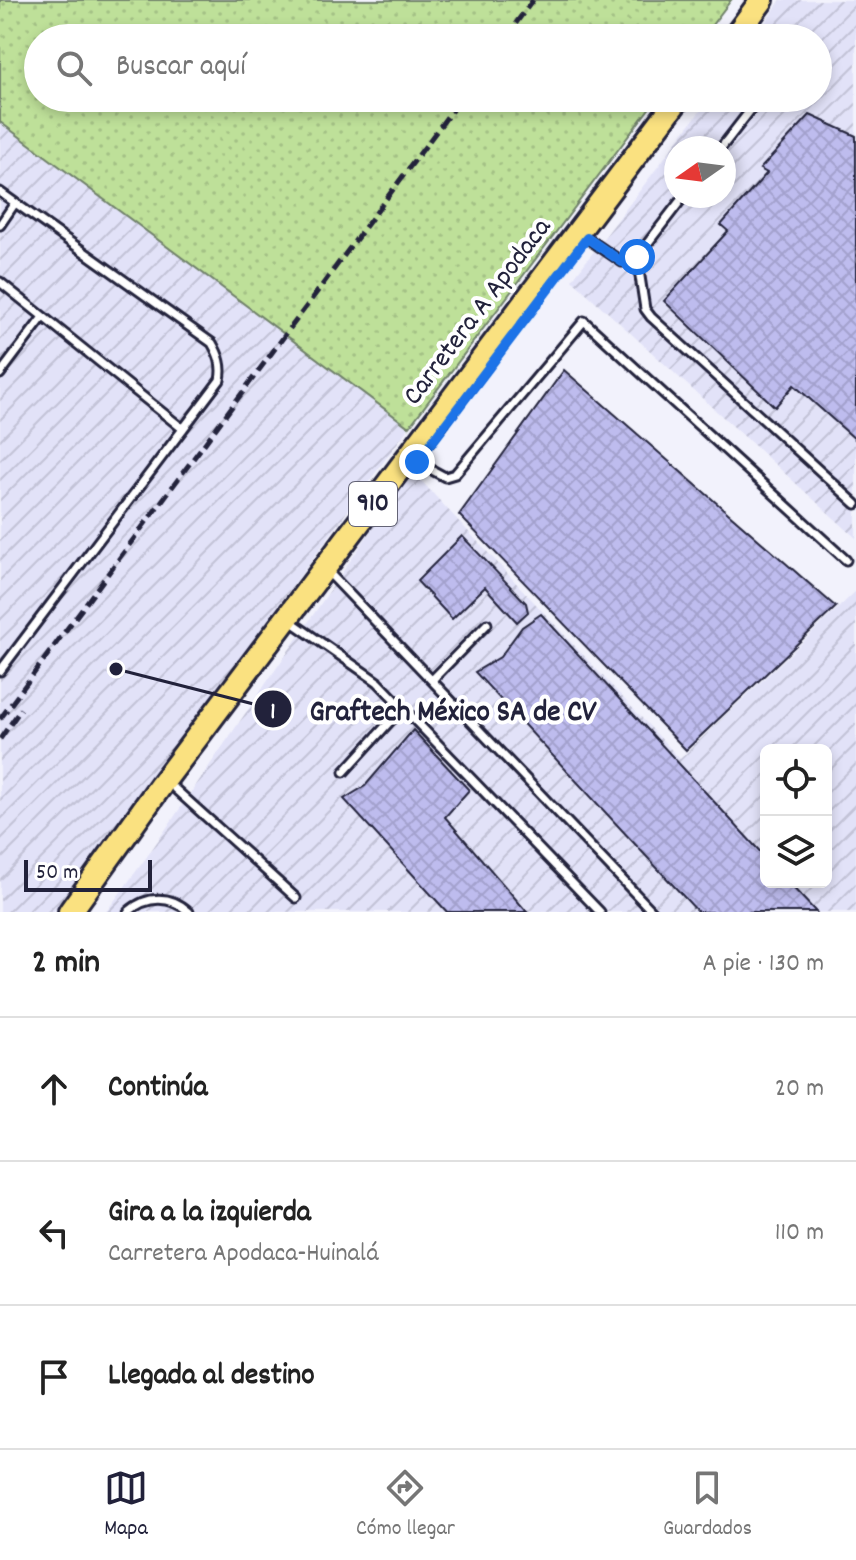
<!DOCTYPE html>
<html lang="es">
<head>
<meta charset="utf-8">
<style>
  :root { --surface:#fff; --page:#f2f2f2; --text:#222; --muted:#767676; --line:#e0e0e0; --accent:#22223b }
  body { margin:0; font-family:Dekko,sans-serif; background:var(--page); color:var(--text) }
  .controls { position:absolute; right:24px; bottom:24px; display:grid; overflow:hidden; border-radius:12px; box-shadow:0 4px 12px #0003 }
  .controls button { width:72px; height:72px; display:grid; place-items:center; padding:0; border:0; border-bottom:2px solid var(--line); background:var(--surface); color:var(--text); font:40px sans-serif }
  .compass { position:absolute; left:664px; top:136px; width:72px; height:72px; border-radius:50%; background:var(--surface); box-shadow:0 4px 12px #0003; rotate:256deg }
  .scale { position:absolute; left:24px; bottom:20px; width:128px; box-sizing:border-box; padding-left:8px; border:4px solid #22223b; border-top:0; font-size:22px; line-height:28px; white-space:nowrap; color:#22223b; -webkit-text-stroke:6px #fff; paint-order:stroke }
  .stop { position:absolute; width:24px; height:24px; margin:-18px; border:6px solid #1a73e8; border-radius:50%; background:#fff }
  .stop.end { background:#1a73e8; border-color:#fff; box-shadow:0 2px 8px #0008 }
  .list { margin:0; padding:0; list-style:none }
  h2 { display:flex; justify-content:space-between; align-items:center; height:104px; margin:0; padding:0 32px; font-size:34px }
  h2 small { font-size:26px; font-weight:400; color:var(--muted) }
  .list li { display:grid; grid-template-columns:52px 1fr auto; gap:24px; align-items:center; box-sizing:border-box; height:144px; padding:0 32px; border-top:2px solid var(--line) }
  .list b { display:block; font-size:30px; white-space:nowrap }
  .list p { margin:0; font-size:26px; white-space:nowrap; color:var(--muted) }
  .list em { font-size:26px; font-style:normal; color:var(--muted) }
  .icon { flex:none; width:44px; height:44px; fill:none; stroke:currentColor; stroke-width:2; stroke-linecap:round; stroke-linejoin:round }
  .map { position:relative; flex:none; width:856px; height:912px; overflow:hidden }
  .search { position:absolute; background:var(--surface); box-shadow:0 4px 12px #0003; left:24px; right:24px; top:24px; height:88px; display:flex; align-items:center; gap:20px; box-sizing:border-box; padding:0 28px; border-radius:44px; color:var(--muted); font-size:30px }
  .sheet { height:536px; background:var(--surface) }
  nav { display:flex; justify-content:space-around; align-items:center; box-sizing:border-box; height:112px; border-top:2px solid var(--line); background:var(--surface); font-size:22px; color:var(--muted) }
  nav a { display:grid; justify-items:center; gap:4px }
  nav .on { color:var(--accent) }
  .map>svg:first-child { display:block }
</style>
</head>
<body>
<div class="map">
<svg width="856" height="912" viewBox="0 0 856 912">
  <defs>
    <pattern id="industrial-furrows" width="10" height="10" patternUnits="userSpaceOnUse" patternTransform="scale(2)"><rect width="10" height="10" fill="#e2e2f8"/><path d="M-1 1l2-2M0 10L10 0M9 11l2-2" fill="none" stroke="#c2c2d6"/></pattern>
    <pattern id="grass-dots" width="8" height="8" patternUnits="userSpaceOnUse" patternTransform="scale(2)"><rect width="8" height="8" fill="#bee099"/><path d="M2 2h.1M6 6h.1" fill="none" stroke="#a3c085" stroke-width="1.8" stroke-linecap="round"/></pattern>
    <pattern id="building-cross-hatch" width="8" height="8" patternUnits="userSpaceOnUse" patternTransform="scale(2)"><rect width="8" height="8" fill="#bebcee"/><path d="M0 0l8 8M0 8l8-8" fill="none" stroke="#a3a1cd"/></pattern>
  </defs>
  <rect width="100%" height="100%" fill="#f2f2fc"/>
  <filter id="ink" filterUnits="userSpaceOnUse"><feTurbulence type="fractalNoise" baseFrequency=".0125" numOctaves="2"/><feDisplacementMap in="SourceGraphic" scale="16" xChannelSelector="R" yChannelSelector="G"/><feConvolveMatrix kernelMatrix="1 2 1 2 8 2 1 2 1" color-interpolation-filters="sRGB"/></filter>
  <g filter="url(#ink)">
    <!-- industrial -->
    <path fill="url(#industrial-furrows)" fill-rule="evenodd" d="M781 0H856V538L572 280 710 98H818V38H754ZM676 148H724V196H676Z
      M0 122 409 427 54 912H0Z
      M412 471 680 759 856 591V912H106L146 858ZM766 750H826V882H766Z"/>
    <!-- grass -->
    <path fill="url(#grass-dots)" stroke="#70816a" stroke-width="2" d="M0 0H731L702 38H38V98H657L409 427 0 122Z"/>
    <!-- building -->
    <path fill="url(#building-cross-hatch)" stroke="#22223b" stroke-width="2" d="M810 115 856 136V440L794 385 775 407 664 301 728 231 721 225 767 173 760 169Z
      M564 370 836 607 686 750 459 515Z
      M462 536 526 603 528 612 517 622 485 587 452 619 417 581Z
      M541 614 766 858V882H788L816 912H698L475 672 500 657 522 627Z
      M413 730 469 790 445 817 527 912H447L344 799 365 786Z"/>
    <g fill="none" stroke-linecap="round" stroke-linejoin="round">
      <defs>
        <path id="service" d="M721 148 759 99
          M0 192 212 343C219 355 223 366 220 380L0 671
          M0 225 15 203
          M587 238 622 262 637 257 684 196
          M637 257 645 309 651 317 856 504
          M0 282 183 429
          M0 374 43 317
          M417 462 445 477 455 474 584 321 846 560
          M332 576 653 912
          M296 625 378 682 600 912
          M432 680 487 624
          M344 772 403 707
          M175 789 296 898
          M128 912C147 895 171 895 189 912"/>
        <path id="primary" d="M734 38 762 0
          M70 912 161 785 679 98"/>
      </defs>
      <!-- service casing -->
      <use href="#service" stroke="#22223b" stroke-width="13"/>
      <!-- primary casing -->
      <use href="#primary" stroke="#22223b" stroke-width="28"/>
      <!-- service -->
      <use href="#service" stroke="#fff" stroke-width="7"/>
      <!-- primary -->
      <use href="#primary" stroke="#fae180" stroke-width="22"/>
      <!-- rail -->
      <path stroke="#22223b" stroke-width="5" stroke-dasharray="12 6" stroke-linecap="butt" d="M505 38 533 0
        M0 719 461 98
        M0 739 21 709"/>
    </g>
  </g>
  <g fill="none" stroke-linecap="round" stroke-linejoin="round" filter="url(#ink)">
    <!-- route -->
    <path stroke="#1a73e8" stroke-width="10" d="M417 462 587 238 622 262 637 257"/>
  </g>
  <g text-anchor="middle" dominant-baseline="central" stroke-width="8" stroke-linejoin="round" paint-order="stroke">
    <!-- shield labels -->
    <rect fill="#fff" stroke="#646476" stroke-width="2" x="349" y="482" width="48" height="44" rx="6"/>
    <g font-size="26" font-weight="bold" fill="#22223b">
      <text x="373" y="504">910</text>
    </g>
    <!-- street labels -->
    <g font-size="28" fill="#22223b" stroke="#fff">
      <text transform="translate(479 313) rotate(-53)">Carretera A Apodaca</text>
    </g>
  </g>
  <!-- callouts -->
  <path fill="none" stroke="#22223b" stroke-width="3" d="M116 669L273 709"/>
  <g fill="#22223b" stroke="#fff" stroke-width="3">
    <circle cx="116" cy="669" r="8"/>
    <circle cx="273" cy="709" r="20"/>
  </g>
  <g font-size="24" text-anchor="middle" font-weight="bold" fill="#fff">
    <text x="273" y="718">1</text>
  </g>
  <g font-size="30" text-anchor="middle" font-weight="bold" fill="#22223b" stroke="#fff" stroke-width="8" stroke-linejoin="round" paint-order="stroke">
    <text x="453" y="720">Graftech México SA de CV</text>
  </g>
</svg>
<div class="controls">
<button><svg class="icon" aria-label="locate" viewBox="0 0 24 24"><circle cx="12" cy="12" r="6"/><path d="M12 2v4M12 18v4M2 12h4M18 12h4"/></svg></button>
<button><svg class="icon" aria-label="layers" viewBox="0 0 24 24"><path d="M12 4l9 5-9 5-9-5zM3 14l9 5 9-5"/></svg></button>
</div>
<svg class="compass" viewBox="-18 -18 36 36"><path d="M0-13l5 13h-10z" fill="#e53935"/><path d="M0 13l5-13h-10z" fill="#767676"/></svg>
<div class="scale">50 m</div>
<div class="stop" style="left:637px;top:257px"></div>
<div class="stop end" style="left:417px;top:462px"></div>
<div class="search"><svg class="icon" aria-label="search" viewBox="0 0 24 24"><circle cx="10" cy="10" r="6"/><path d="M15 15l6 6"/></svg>Buscar aquí</div>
</div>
<section class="sheet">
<h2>2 min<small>A pie · 130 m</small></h2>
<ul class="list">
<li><svg class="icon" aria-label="ahead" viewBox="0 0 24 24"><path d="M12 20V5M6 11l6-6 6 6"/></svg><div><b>Continúa</b></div><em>20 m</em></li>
<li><svg class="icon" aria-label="left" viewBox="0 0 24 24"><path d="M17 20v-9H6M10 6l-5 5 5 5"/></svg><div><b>Gira a la izquierda</b><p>Carretera Apodaca-Huinalá</p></div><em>110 m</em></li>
<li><svg class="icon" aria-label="arrive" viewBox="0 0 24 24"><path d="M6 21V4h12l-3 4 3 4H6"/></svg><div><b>Llegada al destino</b></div></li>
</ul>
</section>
<nav>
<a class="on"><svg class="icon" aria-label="map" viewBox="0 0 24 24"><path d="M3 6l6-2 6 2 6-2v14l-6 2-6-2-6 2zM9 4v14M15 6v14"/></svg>Mapa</a>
<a><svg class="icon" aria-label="directions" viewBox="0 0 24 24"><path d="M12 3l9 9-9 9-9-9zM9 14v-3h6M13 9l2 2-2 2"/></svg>Cómo llegar</a>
<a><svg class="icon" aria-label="saved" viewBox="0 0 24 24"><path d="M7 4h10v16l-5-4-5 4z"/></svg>Guardados</a>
</nav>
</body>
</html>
